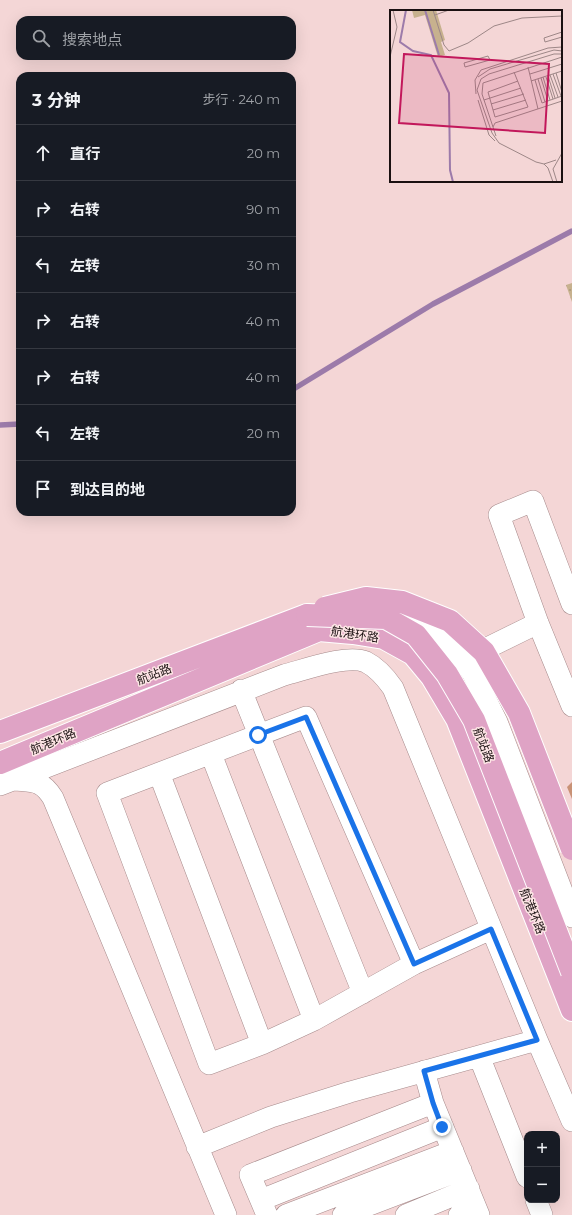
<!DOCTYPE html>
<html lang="zh">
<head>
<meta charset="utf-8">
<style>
  :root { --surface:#171b24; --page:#242831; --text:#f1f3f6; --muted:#9ea1a6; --line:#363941 }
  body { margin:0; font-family:Montserrat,"Noto Sans SC",sans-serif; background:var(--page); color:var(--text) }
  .controls { position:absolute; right:12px; bottom:12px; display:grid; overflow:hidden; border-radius:8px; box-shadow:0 4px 16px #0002 }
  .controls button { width:36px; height:36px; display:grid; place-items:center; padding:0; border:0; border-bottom:1px solid var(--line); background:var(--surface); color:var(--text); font:20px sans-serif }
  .stop { position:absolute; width:12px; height:12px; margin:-9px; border:3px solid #1a73e8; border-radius:50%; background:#fff }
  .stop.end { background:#1a73e8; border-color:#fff; box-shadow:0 1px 4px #0008 }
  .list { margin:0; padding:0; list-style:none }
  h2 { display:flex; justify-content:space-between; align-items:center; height:52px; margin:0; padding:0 16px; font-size:17px }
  h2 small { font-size:13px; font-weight:400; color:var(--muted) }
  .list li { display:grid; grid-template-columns:26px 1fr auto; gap:12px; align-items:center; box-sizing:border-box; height:56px; padding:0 16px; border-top:1px solid var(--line) }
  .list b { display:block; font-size:15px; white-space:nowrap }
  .list em { font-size:13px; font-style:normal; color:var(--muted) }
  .icon { flex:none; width:22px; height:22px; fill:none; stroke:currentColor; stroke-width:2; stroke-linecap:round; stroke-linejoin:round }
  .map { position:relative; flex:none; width:572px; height:1215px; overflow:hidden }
  .search { position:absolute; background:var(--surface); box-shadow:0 4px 16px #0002; left:16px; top:16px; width:280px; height:44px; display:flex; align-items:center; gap:10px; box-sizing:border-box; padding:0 14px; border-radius:12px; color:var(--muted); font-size:15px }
  .panel { position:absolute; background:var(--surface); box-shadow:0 4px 16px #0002; left:16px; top:72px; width:280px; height:444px; border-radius:12px }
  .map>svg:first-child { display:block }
</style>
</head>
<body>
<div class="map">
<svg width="572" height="1215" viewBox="0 0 572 1215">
  <defs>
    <pattern id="grass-dots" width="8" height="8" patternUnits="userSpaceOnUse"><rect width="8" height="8" fill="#c7b18e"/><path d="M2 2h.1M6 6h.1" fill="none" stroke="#aa9779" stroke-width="1.8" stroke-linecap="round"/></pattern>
  </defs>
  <rect width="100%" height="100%" fill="#f4d6d6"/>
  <!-- grass -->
  <path fill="url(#grass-dots)" d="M572 283V302L566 285Z"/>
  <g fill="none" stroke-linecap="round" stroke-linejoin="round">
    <!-- stream -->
    <path stroke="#9c7baa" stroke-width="5.5" d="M292 390 433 304 572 231
      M0 425 20 424"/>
  </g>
  <!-- building -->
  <path fill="#c99276" d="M572 782V799L567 787Z"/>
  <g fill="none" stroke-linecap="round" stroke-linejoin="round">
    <defs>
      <path id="minor" d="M572 604 533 501 499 515 538 623 572 706
        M385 614 398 615 424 625 463 660 473 674 497 722 572 917
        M467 658 538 623
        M241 690 363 993
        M211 754 314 1020
        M159 773 262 1044
        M15 780C34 782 42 780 53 798L226 1215
        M0 785 284 675C304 670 347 654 366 662 378 668 386 678 393 688L537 1040 572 1121
        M414 964 306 717 107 793 209 1064 262 1044 314 1020 414 964 491 929
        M479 1056 527 1177
        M424 1071 433 1103 479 1215
        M197 1147 271 1117 350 1092 537 1040
        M261 1200 443 1127
        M536 1200 542 1215
        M267 1215 250 1175 433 1103
        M286 1215 453 1151
        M343 1215 461 1170
        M406 1215 469 1189
        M459 1215 476 1208"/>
      <path id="major" d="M0 732 307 615
        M0 763 319 630 353 633 384 638 413 654 432 677 457 719 572 1010"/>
    </defs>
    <!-- minor casing -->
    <use href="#minor" stroke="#a68a8b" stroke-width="22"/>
    <!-- major casing -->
    <use href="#major" stroke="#fff" stroke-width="24"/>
    <!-- minor -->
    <use href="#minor" stroke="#fff" stroke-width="21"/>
    <!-- major -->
    <use href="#major" stroke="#dfa3c5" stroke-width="22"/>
    <defs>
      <path id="major-bridge" d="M325 608 366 598 402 602 450 621 484 652 519 713 572 849
        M307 615 386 618 416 635 447 674 474 720 572 972"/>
    </defs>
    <!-- major-bridge casing -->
    <use href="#major-bridge" stroke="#fff" stroke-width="24" stroke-linecap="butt"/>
    <!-- major-bridge -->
    <use href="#major-bridge" stroke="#dfa3c5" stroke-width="22"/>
  </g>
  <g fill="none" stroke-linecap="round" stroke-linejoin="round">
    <!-- route -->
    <path stroke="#1a73e8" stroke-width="5" d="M258 735 306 717 414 964 491 929 537 1040 424 1071 433 1103 442 1127"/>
  </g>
  <g text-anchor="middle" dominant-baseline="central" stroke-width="3" stroke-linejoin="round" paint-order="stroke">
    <!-- street labels -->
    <g font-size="12" fill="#1a1011" stroke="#fde5e5">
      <text transform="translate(355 634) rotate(8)">航港环路</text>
      <text transform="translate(154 674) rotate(-21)">航站路</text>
      <text transform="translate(53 741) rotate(-23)">航港环路</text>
      <text transform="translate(484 745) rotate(69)">航站路</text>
      <text transform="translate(533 911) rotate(68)">航港环路</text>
    </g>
  </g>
  <!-- overview -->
  <g transform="translate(390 10)">
    <rect width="172" height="172" fill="#f4d6d6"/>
    <path d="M22 0H46L55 30 51 32 55 45 48 47 35 5 24 8Z" fill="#c7b18e"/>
    <path fill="none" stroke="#9c7baa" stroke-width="2" d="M16 0 10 32 23 41 41 45 59 83 60 160 63 172M35 0 49 45"/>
    <path fill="none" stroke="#9d8787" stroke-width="1" d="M43 0 54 35 59 41 78 33 104 16 132 8 172 6M45 5 59 0M172 22 154 28 155 32 172 27M98 46 100 50 75 57 74 53ZM0 47 7 17 3 0M138 57 148 99M124 62 138 97 105 107 98 82 128 71M166 63 172 82M140 64 172 54M163 64 171 86M160 65 168 87M158 66 165 88M88 67 100 59 164 40 172 41M153 67 160 90M156 67 163 89M151 68 158 91M148 69 155 92M145 70 152 93 172 86M141 71 172 61M86 84 85 70 91 60 158 38 172 37M88 90 99 125 105 131M94 90 131 78M101 94 134 84M103 100 136 90M103 117 105 113 172 91M106 126 92 84 93 73 172 47M166 150 154 154 146 152 109 133 102 123 87 80 91 69 99 64 164 44H172M154 154 158 158 163 172M167 172 163 159 172 143"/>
    <path fill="#c2185b" fill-opacity="0.15" stroke="#c2185b" stroke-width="2" d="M14 44 159 54 155 123 9 113Z"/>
    <rect width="172" height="172" fill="none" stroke="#1a1011" stroke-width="2"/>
  </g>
</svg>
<div class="controls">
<button>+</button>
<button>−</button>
</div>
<div class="stop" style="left:258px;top:735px"></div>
<div class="stop end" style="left:442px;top:1127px"></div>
<div class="search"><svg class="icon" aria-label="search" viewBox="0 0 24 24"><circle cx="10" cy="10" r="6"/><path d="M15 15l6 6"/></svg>搜索地点</div>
<section class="panel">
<h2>3 分钟<small>步行 · 240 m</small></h2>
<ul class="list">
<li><svg class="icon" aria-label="ahead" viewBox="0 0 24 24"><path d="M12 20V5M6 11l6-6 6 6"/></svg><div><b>直行</b></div><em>20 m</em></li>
<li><svg class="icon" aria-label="right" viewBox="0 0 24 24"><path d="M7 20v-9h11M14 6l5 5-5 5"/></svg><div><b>右转</b></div><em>90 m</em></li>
<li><svg class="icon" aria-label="left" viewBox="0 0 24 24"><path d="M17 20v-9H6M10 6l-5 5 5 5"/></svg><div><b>左转</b></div><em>30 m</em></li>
<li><svg class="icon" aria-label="right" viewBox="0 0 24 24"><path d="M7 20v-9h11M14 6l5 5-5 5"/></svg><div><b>右转</b></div><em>40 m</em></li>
<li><svg class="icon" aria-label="right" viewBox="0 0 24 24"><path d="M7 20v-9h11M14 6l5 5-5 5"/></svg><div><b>右转</b></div><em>40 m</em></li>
<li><svg class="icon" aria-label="left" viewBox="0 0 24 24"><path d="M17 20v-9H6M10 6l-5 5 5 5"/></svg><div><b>左转</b></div><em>20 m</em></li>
<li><svg class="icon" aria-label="arrive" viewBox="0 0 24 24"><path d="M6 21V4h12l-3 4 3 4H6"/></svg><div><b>到达目的地</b></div></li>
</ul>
</section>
</div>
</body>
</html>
